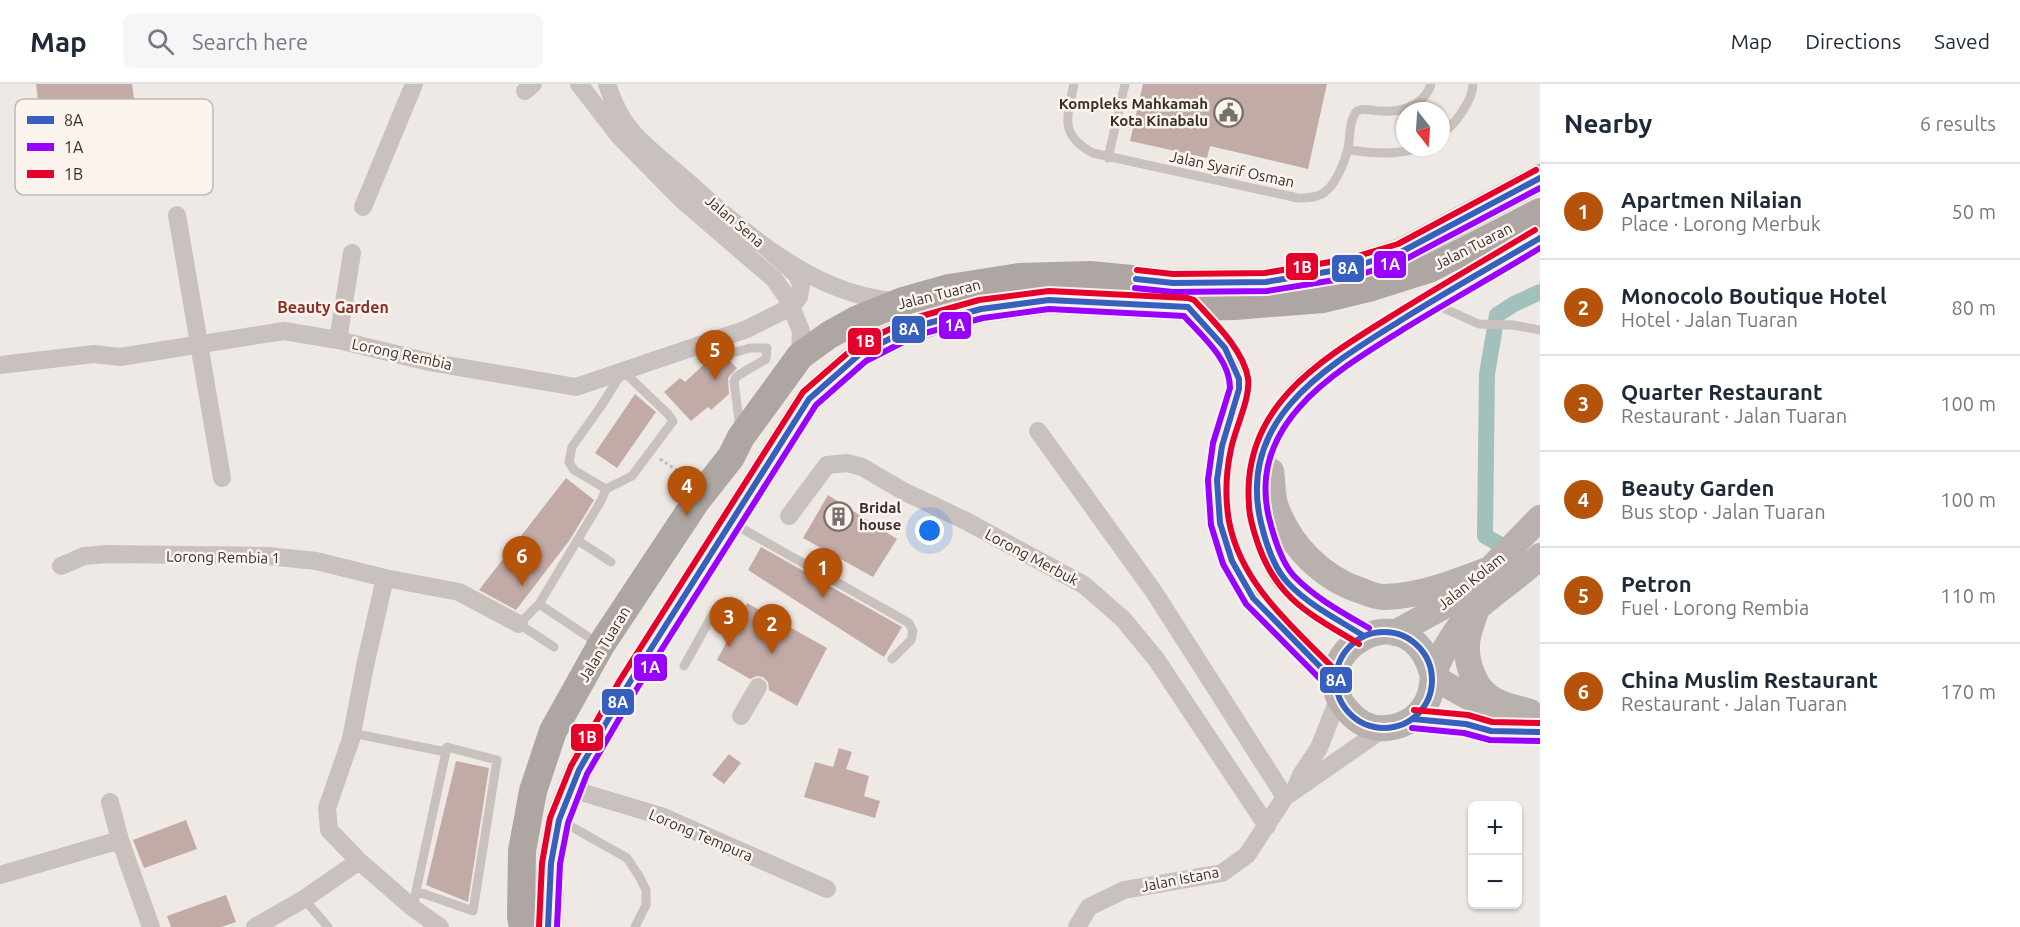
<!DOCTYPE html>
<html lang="en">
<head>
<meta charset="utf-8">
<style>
  :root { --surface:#fff; --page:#f6f6f7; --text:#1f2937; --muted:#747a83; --line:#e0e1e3; --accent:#b45309 }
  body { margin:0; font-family:Ubuntu,sans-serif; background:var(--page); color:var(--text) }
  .controls { position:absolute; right:18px; bottom:18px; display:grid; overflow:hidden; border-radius:9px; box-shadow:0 2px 4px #0004 }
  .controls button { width:54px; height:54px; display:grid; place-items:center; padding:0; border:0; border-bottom:2px solid var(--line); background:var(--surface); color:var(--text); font:30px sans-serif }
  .compass { position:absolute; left:1396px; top:18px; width:54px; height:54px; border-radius:50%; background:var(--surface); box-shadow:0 2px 4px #0004; rotate:163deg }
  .you { position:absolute; left:930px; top:447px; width:21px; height:21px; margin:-15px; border:4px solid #fff; border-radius:50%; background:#1a73e8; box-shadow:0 0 0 9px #1a73e833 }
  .badge { display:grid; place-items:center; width:39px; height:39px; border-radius:50%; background:var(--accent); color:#fff; font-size:20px; font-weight:700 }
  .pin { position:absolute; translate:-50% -50px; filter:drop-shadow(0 2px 3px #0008) }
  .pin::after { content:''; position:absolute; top:32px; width:21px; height:18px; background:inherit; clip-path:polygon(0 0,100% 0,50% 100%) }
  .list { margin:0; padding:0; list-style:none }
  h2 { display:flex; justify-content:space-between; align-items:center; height:78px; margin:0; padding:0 24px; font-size:26px }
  h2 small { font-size:20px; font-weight:400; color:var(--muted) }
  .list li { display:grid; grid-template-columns:39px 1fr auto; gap:18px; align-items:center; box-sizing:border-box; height:96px; padding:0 24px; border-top:2px solid var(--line) }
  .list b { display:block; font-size:22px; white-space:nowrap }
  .list p { margin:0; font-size:20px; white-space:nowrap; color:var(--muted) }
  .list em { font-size:20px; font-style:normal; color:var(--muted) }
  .icon { flex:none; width:33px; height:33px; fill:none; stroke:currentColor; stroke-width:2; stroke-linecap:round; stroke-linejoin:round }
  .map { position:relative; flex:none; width:1540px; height:843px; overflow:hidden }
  header { display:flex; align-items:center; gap:36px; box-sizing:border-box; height:84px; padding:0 30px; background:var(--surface); border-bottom:2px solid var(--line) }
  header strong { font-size:28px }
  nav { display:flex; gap:33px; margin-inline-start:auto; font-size:21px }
  .search { width:420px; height:54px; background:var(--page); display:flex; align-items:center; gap:15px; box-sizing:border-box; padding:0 21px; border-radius:9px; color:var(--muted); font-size:22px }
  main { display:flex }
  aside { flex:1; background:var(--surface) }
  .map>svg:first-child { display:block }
</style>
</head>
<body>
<header>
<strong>Map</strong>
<div class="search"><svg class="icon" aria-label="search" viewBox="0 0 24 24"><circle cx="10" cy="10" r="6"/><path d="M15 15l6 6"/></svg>Search here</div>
<nav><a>Map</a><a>Directions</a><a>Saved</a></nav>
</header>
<main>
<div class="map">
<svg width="1540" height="843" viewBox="0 0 1540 843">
  <rect width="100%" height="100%" fill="#efe9e5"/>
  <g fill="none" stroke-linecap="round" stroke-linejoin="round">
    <!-- canal -->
    <path stroke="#a2c0bc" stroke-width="16" d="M1540 208 1514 220 1497 231 1487 290 1485 452 1540 483"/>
  </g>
  <!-- building -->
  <path fill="#c2aba7" d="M36 0H132L140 61 45 73Z
    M1143 0H1327L1308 85 1210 62 1207 74 1130 57Z
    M711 274 717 280 730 277 737 284 728 294 729 310 711 326 708 323 691 337 664 308 680 294 685 298Z
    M635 310 656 328 617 384 595 369Z
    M566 394 594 416 569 457 516 526 479 506Z
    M828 411 897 455 873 493 803 454Z
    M761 463 902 543 884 573 748 486Z
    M747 519 827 564 797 622 769 606 768 598 763 593 757 592 750 595 717 576Z
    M839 664 852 668 846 685 869 692 864 712 880 717 875 734 804 713 815 678 833 683Z
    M729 670 741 679 724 700 712 691Z
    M456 677 489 684 468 818 426 801Z
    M186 736 197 765 144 784 133 756Z
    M226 811 236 838 221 843H171L167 832Z"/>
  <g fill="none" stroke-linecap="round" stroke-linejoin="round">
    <!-- path -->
    <path stroke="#c1bab6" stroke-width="3" stroke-dasharray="3 3" stroke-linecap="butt" d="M660 375 687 393"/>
    <!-- service -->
    <path stroke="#c8c1be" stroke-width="9" d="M1074 0C1067 33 1059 51 1093 69L1298 114C1307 114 1317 114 1325 108 1337 99 1347 73 1349 58 1350 48 1350 35 1357 27 1365 23 1372 27 1380 27 1401 29 1425 21 1431 0
      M1441 51C1454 41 1473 17 1473 0
      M1348 66C1372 69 1398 72 1421 63
      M1108 74 1125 0
      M1434 220 1479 240 1513 241 1540 246
      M718 273 750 264H767L766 275 737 292 734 297 740 344
      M734 440 909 539 913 547 911 556 892 575
      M577 456 611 478
      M539 520 599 560
      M554 563 519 540 539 520 601 417 606 405 632 392 673 337 668 330 623 287 601 322 572 363 569 378 574 386 606 405
      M684 582 713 530
      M352 649 446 668
      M563 738 627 774 639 792 646 806V821L635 843
      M304 815 328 843
      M413 824 416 807 447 663 497 676 473 827 416 807"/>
    <!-- minor -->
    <path stroke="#c8c1be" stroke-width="18" d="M579 0 619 52 682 116 774 195 788 215 801 247 800 272
      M607 0C612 15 619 32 630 45 643 62 671 83 688 98 746 150 813 211 895 217
      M525 7 533 0
      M363 123 414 0
      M177 131 222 394
      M338 256 352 169
      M0 281 94 270 120 273 284 247 338 256 429 278 576 303 747 245 791 223 799 213 801 201 797 191 768 165
      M1038 347 1154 508 1285 713
      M789 432 827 381 847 379 862 383 903 407 966 437 1084 501 1123 535 1156 575 1267 742
      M61 482 84 472 107 470 268 472 316 477 385 494 459 508 519 540
      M741 632 758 603
      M1296 703 1301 691 1319 664 1339 613
      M571 705 661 732 827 805
      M110 718 120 756 151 843
      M359 777 329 746 327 724 351 655 365 582 385 494
      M0 791 120 756
      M255 843 304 815 359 777 413 824 440 843
      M1077 843 1089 823 1124 806 1222 789 1247 771 1285 713 1383 645"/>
    <!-- secondary -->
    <path stroke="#b9b1ae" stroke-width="26" d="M1188 223 1225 264 1239 295V305L1222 362 1217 396 1220 439 1232 477 1253 514 1336 599
      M1271 387C1273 399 1272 413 1276 423 1290 462 1323 495 1362 507 1369 510 1377 513 1384 513 1421 512 1456 498 1490 485
      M1475 530C1472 540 1467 550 1467 561 1466 579 1475 605 1491 614 1503 622 1517 624 1530 628
      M1395 549 1446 521 1490 485 1540 434
      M1364 552C1340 537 1309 520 1289 500 1274 485 1269 462 1262 443 1247 397 1265 347 1296 312 1317 288 1346 272 1372 255 1427 219 1484 187 1540 154
      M1433 593C1411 500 1298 570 1347 626 1357 638 1371 646 1387 644 1407 642 1424 630 1430 610 1432 604 1432 598 1433 592 1437 580 1444 566 1451 555 1472 519 1512 501 1540 472
      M1433 593 1493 627
      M1413 635 1466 640 1491 647 1540 648"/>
    <!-- primary -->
    <path stroke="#ada6a3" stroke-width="28" d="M523 843 521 833 522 767 533 707 553 647 601 561 697 416 731 373 741 353 800 272 829 251 856 236 903 217 949 204 1019 193 1090 191 1173 199 1266 198 1350 184 1401 168 1540 94
      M548 843 551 779 559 736 579 686 628 601 809 315 861 269 914 243 981 225 1049 216 1188 223 1235 222 1323 215 1369 204 1429 185 1540 128"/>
    <defs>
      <path id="bus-1" d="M1136 195 1173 199 1266 198 1350 184 1401 168 1540 94
        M1336 596a48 48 0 1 1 96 0a48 48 0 1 1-96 0Z
        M1364 552C1339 536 1310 522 1289 500 1274 485 1266 460 1261 439 1236 334 1328 282 1403 235 1448 207 1494 181 1540 154
        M1413 635 1466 640 1491 647 1540 648
        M548 843 551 779 559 736 579 686 628 601 809 315 861 269 914 243 981 225 1049 216 1188 223 1225 264 1239 295V305L1222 362 1217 396 1220 439 1232 477 1253 514 1336 599"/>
      <path id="bus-2" d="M1135 204 1173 208 1267 207 1353 193 1404 176 1540 104
        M1369 544C1343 529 1315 514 1294 492 1281 478 1274 454 1269 434 1246 338 1338 286 1407 243 1451 216 1496 191 1540 164
        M1412 644 1464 649 1490 656 1540 657
        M557 843 560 780 568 739 587 690 636 606 816 321 866 277 917 251 983 234 1049 225 1184 232C1201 251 1230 275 1230 304L1213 359 1208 396 1211 441 1223 480 1246 520 1330 605"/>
      <path id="bus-3" d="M1137 186 1173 190 1265 189 1348 175 1398 160 1536 86
        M1359 560C1312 531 1277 516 1258 460 1254 448 1249 434 1249 421 1241 320 1324 274 1398 228 1443 200 1490 173 1535 146
        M1414 626 1468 631 1492 638 1540 639
        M539 843 542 779 550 734 571 682 620 596 803 308 857 261 911 235 979 216 1049 207 1188 214 1194 216C1213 237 1243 265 1248 294 1251 314 1235 344 1231 365 1226 388 1225 414 1229 437 1241 503 1298 547 1342 593"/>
    </defs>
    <!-- bus-1 casing -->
    <use href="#bus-1" stroke="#faf3ee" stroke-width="10"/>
    <!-- bus-2 casing -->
    <use href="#bus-2" stroke="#faf3ee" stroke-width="10"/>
    <!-- bus-3 casing -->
    <use href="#bus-3" stroke="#faf3ee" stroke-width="10"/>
    <!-- bus-1 -->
    <use href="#bus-1" stroke="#375fbe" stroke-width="6"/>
    <!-- bus-2 -->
    <use href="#bus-2" stroke="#90f" stroke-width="6"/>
    <!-- bus-3 -->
    <use href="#bus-3" stroke="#e4002b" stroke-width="6"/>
  </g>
  <!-- icons -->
  <defs>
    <symbol id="civic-ring" viewBox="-11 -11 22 22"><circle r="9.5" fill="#faf3ee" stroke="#796f6c" stroke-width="1.5"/><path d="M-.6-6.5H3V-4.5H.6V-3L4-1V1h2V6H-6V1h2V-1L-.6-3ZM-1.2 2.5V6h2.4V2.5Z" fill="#796f6c"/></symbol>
    <symbol id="building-ring" viewBox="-11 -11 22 22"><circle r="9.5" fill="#faf3ee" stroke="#796f6c" stroke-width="1.5"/><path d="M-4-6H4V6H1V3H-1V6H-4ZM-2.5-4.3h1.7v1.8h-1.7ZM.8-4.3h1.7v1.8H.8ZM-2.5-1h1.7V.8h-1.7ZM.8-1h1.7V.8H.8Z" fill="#796f6c"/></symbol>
  </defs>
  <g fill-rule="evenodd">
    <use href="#civic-ring" x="1212" y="12" width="33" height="33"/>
    <use href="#building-ring" x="822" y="416" width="33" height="33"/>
  </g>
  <g text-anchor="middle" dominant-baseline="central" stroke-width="5" stroke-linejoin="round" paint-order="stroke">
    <!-- poi labels -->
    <g font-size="15" font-weight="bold" fill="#3a2e2b" stroke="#faf3ee" text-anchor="end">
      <text x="1208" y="19">Kompleks Mahkamah<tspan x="1208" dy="17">Kota Kinabalu</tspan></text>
      <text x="859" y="423" text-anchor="start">Bridal<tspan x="859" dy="17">house</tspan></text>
    </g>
    <!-- street labels -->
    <g font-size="15" fill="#3a2e2b" stroke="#faf3ee">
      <text transform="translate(1232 85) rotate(12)">Jalan Syarif Osman</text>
      <text transform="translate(735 137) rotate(40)">Jalan Sena</text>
      <text transform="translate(1473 162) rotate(-27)">Jalan Tuaran</text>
      <text transform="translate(939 210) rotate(-14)">Jalan Tuaran</text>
      <text transform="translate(402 270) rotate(12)">Lorong Rembia</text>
      <text transform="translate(223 473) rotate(1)">Lorong Rembia 1</text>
      <text transform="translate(1032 473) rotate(28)">Lorong Merbuk</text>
      <text transform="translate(1471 497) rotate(-39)">Jalan Kolam</text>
      <text transform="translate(604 560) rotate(-59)">Jalan Tuaran</text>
      <text transform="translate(701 751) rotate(23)">Lorong Tempura</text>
      <text transform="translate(1180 795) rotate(-11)">Jalan Istana</text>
    </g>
    <!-- neighbourhood labels -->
    <g font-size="16" font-weight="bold" fill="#873026" stroke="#faf3ee">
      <text x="333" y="223">Beauty Garden</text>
    </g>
  </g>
  <!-- legend -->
  <rect x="15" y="15" width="198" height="96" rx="9" fill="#faf3ee" stroke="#c0b8b4" stroke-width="1.5"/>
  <rect x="27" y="32" width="27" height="8" fill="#375fbe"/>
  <rect x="27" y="59" width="27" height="8" fill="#90f"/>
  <rect x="27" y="86" width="27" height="8" fill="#e4002b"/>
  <g font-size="16" fill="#3a2e2b">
    <text x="64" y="42">8A</text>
    <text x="64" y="69">1A</text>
    <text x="64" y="96">1B</text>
  </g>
  <g stroke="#faf3ee" stroke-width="2">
    <rect x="1373" y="166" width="34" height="29" rx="6" fill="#90f"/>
    <rect x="1285" y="168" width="34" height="29" rx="6" fill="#e4002b"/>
    <rect x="1331" y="170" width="34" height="29" rx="6" fill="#375fbe"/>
    <rect x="938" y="227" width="34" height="29" rx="6" fill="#90f"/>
    <rect x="891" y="231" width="35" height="29" rx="6" fill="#375fbe"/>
    <rect x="847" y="243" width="35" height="29" rx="6" fill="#e4002b"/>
    <rect x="633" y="569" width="35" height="29" rx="6" fill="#90f"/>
    <rect x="1319" y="582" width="34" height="28" rx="6" fill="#375fbe"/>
    <rect x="601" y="604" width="34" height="28" rx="6" fill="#375fbe"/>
    <rect x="570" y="639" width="34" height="29" rx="6" fill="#e4002b"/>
  </g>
  <g font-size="16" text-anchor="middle" font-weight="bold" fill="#fff">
    <text x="1390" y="186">1A</text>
    <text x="1302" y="189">1B</text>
    <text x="1348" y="190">8A</text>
    <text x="955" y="247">1A</text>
    <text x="909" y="251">8A</text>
    <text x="865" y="263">1B</text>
    <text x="650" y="589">1A</text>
    <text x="1336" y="602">8A</text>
    <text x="618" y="624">8A</text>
    <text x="587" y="659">1B</text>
  </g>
</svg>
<div class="controls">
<button>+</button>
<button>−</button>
</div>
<svg class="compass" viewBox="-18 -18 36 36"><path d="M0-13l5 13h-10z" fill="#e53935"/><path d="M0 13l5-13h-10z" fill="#747a83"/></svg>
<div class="you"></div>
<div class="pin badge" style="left:823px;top:514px">1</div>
<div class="pin badge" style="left:772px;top:570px">2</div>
<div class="pin badge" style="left:729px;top:563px">3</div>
<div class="pin badge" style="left:687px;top:432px">4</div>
<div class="pin badge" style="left:715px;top:296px">5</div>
<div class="pin badge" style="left:522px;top:502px">6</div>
</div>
<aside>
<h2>Nearby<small>6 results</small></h2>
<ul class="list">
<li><span class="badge">1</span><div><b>Apartmen Nilaian</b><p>Place · Lorong Merbuk</p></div><em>50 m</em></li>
<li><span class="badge">2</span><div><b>Monocolo Boutique Hotel</b><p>Hotel · Jalan Tuaran</p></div><em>80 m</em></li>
<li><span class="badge">3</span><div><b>Quarter Restaurant</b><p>Restaurant · Jalan Tuaran</p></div><em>100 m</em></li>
<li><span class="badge">4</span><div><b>Beauty Garden</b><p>Bus stop · Jalan Tuaran</p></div><em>100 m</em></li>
<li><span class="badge">5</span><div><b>Petron</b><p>Fuel · Lorong Rembia</p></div><em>110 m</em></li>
<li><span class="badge">6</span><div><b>China Muslim Restaurant</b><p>Restaurant · Jalan Tuaran</p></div><em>170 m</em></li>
</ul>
</aside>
</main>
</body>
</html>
